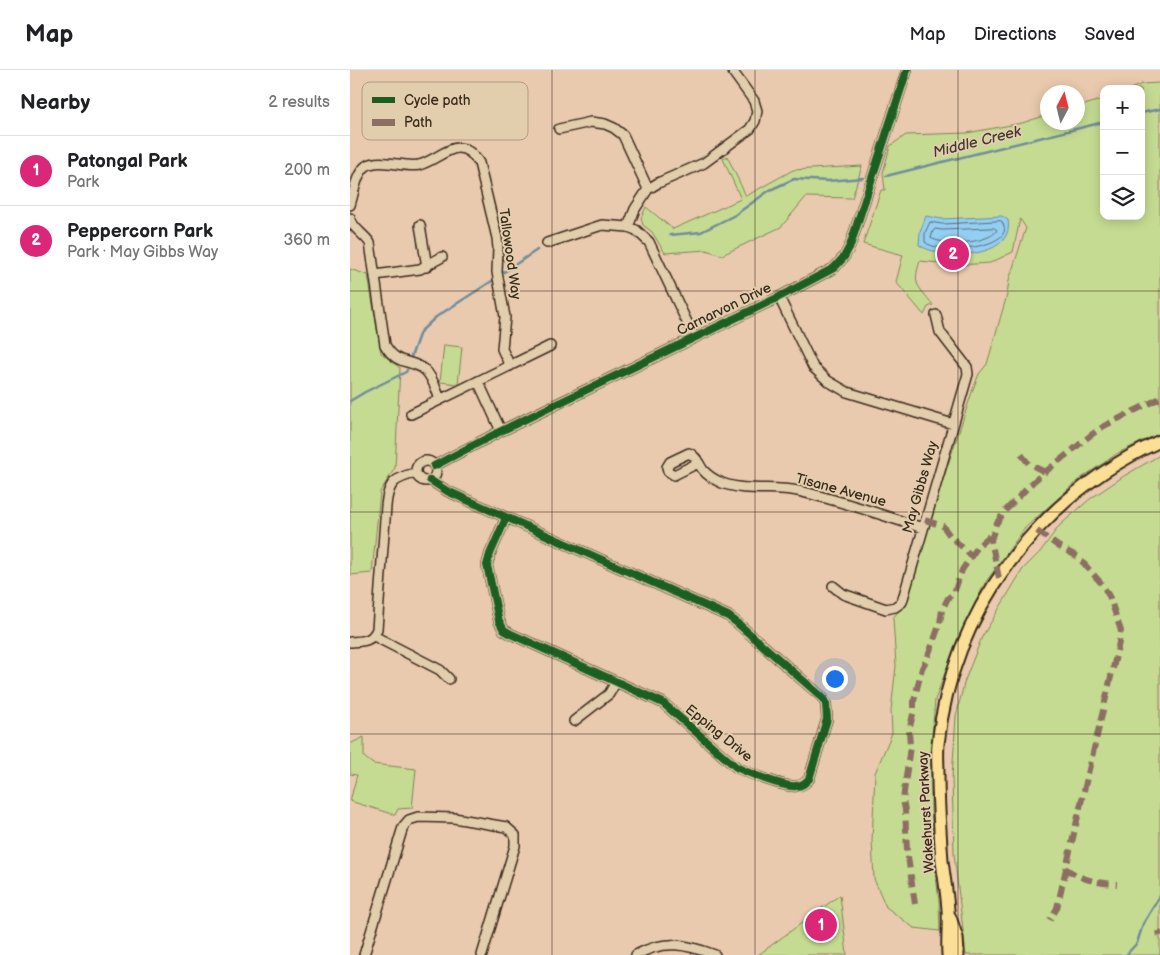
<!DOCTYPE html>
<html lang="en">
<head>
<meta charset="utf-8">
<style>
  :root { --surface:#fff; --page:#f2f2f2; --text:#202124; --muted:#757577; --line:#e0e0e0; --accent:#db2777 }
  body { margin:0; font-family:"Balsamiq Sans",sans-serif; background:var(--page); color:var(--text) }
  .controls { position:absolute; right:15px; top:15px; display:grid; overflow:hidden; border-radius:10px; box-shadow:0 2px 12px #0003 }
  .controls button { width:45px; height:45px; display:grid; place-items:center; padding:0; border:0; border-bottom:1px solid var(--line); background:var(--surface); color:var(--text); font:25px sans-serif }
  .compass { position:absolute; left:690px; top:15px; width:45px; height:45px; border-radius:50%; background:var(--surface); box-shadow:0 2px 12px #0003; rotate:7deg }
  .you { position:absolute; left:484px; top:608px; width:18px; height:18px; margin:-12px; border:4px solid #fff; border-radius:50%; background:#1a73e8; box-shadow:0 0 0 8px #1a73e833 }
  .badge { display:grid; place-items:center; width:32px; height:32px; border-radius:50%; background:var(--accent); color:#fff; font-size:16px; font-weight:700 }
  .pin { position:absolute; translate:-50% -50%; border:2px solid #fff; box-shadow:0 1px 5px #0006 }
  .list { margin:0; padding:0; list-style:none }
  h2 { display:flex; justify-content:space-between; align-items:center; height:65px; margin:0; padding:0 20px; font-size:21px }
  h2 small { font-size:16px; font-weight:400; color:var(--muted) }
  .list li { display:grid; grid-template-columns:32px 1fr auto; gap:15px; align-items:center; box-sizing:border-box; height:70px; padding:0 20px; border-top:1px solid var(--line) }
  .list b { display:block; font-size:19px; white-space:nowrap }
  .list p { margin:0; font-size:16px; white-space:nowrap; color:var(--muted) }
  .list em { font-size:16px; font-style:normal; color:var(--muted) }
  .icon { flex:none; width:28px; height:28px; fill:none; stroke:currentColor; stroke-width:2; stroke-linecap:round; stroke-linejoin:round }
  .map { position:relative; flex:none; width:810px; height:885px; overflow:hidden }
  header { display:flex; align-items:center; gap:30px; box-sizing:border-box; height:70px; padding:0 25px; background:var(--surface); border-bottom:1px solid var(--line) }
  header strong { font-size:24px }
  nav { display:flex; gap:28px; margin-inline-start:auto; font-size:18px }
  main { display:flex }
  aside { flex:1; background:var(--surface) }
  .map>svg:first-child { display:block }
</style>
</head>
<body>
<header>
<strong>Map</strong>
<nav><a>Map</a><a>Directions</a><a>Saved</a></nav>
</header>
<main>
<aside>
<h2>Nearby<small>2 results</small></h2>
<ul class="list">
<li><span class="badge">1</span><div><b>Patongal Park</b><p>Park</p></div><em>200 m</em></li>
<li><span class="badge">2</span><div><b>Peppercorn Park</b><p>Park · May Gibbs Way</p></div><em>360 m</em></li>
</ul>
</aside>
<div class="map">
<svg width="810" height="885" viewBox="0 0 810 885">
  <rect width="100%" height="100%" fill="#e9caae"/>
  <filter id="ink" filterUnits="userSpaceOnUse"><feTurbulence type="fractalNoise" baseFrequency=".02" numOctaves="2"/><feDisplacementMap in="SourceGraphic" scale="10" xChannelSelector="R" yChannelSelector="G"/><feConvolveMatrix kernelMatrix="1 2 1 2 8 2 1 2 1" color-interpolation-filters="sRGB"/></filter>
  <g filter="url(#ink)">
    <!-- green -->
    <path fill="#c5db91" stroke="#808258" d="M810 13V363L768 383 727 411 675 458 635 513 607 570 585 630 581 677V738L585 797 589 831 590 861 564 858 536 837 524 809 522 771 525 703 542 663 541 640 546 596 543 548 556 531 576 461 623 319 629 304 637 294 657 225 659 210 676 158 670 149 663 182 640 193 609 195 570 191C562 216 568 215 583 235L578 237 574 245 546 212 553 185 513 174 531 120H535L533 103 540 76 556 65 617 63 672 53 697 45 698 52H728V37L754 29V146H791V19H780L792 14Z
      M377 86 396 126 443 100 512 96 502 128 456 127 431 157 372 185 356 180 315 183 302 162 293 155 291 148 296 137 323 159 391 129 373 89Z
      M0 199 18 205 31 283 50 298 45 398 30 422 22 503 0 505Z
      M94 275 112 277 108 314 90 312Z
      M810 385V885H616L604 784 602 708 606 646 615 610 632 567 673 499 690 482 709 456 740 429 774 406Z
      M14 667V687L23 694 66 699 62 738 48 739 45 745 0 731 7 705 0 704V674Z
      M490 825 497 885H408Z"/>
    <!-- water -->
    <path fill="#93cef3" stroke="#708c9e" d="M576 146 592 149 652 146 658 150C665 190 591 190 569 175L570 162Z"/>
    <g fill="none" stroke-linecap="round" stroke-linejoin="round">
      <!-- shore -->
      <path stroke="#5e6c73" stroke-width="1" d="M651 151C673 177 589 186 575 172V163L580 152 592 154Z
        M644 158 647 160C639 174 593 176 581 168L583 161 585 159 592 160Z"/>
      <!-- stream -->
      <path stroke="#708c9e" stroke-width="2.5" d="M791 43 810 39
        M536 106 754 52
        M320 165 351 162 385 145 420 120 444 109 478 111 513 108
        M154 202 187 180
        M61 287 70 262 86 247 142 211
        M0 331 15 322 56 302 57 300
        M776 885 787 873 793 854 810 826"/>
      <defs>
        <path id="minor" d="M209 59 241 52 255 54 264 58 273 65 298 119
          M0 135C4 123 6 104 16 96 30 87 53 98 69 95 82 92 97 78 108 78 118 78 124 85 129 93L147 168 148 178 147 202 155 247 152 279 160 296
          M0 148C3 159 13 163 20 173L35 275C48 297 60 288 75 300 83 307 86 320 90 329
          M70 155 77 197
          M278 157 285 139 298 119 308 113 354 93 400 59 405 51 407 41 404 31 383 2
          M197 173 252 155 278 157 286 160 299 172 344 267
          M25 205 70 199 92 187
          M429 227 463 297 478 311 497 322 603 354
          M128 311 151 361
          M61 344 200 276
          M66 401a10 10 0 1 1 20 0a10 10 0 1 1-20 0Z
          M348 393 324 405 318 401 317 397 320 392 339 383C347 386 349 395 353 400 358 406 365 410 372 413 396 422 423 416 448 421 490 430 531 445 573 458
          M84 396 151 361 429 227 484 198 494 187 500 176 557 0
          M80 410 97 421 378 546 386 552 472 627 476 634 477 649 459 709C455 713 452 716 446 716 435 718 396 702 386 697L313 633 161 564 154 560 149 551 137 495 140 484 156 448
          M483 516 493 524 536 539 545 537 552 532 618 304 617 297 590 262 586 245
          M24 566 90 600 99 609
          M0 572C12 571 22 572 27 559L36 436C38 413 44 408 66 403
          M224 651 259 624 266 612
          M14 885 53 757 59 750 68 747 104 748 156 757 165 765V776L132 885
          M286 885C315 869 336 874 365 885"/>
        <path id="major" d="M600 847 607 868 608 885
          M598 885C597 870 599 855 598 840 597 823 594 807 592 791 590 762 588 733 588 704 588 694 587 684 588 674 602 541 689 426 810 371"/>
      </defs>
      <!-- minor casing -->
      <use href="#minor" stroke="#3b2a1e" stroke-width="12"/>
      <!-- major casing -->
      <use href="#major" stroke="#3b2a1e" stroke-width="15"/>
      <!-- minor -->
      <use href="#minor" stroke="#e2ceac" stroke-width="9"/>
      <!-- major -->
      <use href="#major" stroke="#fbdf96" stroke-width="11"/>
      <!-- quiet -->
      <path stroke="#8d6e63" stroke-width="6" stroke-dasharray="12 6" stroke-linecap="butt" d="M671 384 679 394 695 402
        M575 450 593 456 600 466 622 486
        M687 461 708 476 728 487 752 514 760 528 771 561 768 577 728 746 707 838 700 850
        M649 508 641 470 646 454 656 440 684 411 741 365 754 356 810 328
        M715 798C732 810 747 813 767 814
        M565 834 557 780 555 740 553 730 560 676 559 661 564 640V631L572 598 577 589 590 553 592 540 598 528 604 523 612 500 629 475 643 463
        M809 861 810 866"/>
      <defs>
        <path id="cycleway" d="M84 396 151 361 429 227 484 198 494 187 500 176 557 0
          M80 410 97 421 378 546 386 552 472 627 476 634 477 649 459 709C455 713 452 716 446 716 435 718 396 702 386 697L313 633 161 564 154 560 149 551 137 495 140 484 156 448"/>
      </defs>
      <!-- cycleway casing -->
      <use href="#cycleway" stroke="#e2ceac" stroke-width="11"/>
      <!-- cycleway -->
      <use href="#cycleway" stroke="#1b5e20" stroke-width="8"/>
    </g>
  </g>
  <!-- grid -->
  <path fill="none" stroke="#3b2a1e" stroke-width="1" stroke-opacity="0.55" d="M202 0V885M405 0V885M608 0V885M0 221H810M0 442H810M0 664H810"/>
  <g text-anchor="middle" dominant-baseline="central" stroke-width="4" stroke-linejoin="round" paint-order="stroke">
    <!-- street labels -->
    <g font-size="14" fill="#3b2a1e" stroke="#e2ceac">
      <text transform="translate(160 184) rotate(82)">Tallowood Way</text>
      <text transform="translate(374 239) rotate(-26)">Carnarvon Drive</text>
      <text transform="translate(570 417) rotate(-74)">May Gibbs Way</text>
      <text transform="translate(491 420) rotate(15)">Tisane Avenue</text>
      <text transform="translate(369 663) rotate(39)">Epping Drive</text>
      <text transform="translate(576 742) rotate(-93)">Wakehurst Parkway</text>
    </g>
    <!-- water labels -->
    <g font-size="15" font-style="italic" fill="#443a33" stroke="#e2ceac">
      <text transform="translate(627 72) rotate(-14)">Middle Creek</text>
    </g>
  </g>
  <!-- legend -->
  <rect x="12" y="12" width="166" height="58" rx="8" fill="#e2ceac" stroke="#b09d81" stroke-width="1"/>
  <rect x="22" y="27" width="23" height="6" fill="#1b5e20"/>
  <rect x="22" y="49" width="23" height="7" fill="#8d6e63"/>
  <g font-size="14" fill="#3b2a1e">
    <text x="54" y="35">Cycle path</text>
    <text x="54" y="57">Path</text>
  </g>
</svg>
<div class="controls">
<button>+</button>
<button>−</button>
<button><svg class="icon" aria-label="layers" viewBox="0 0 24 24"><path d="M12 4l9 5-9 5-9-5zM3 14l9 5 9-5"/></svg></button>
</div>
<svg class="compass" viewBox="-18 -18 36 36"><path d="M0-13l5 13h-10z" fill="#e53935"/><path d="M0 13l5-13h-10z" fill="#757577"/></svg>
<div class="you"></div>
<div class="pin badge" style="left:471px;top:855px">1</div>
<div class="pin badge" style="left:603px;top:184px">2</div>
</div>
</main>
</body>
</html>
